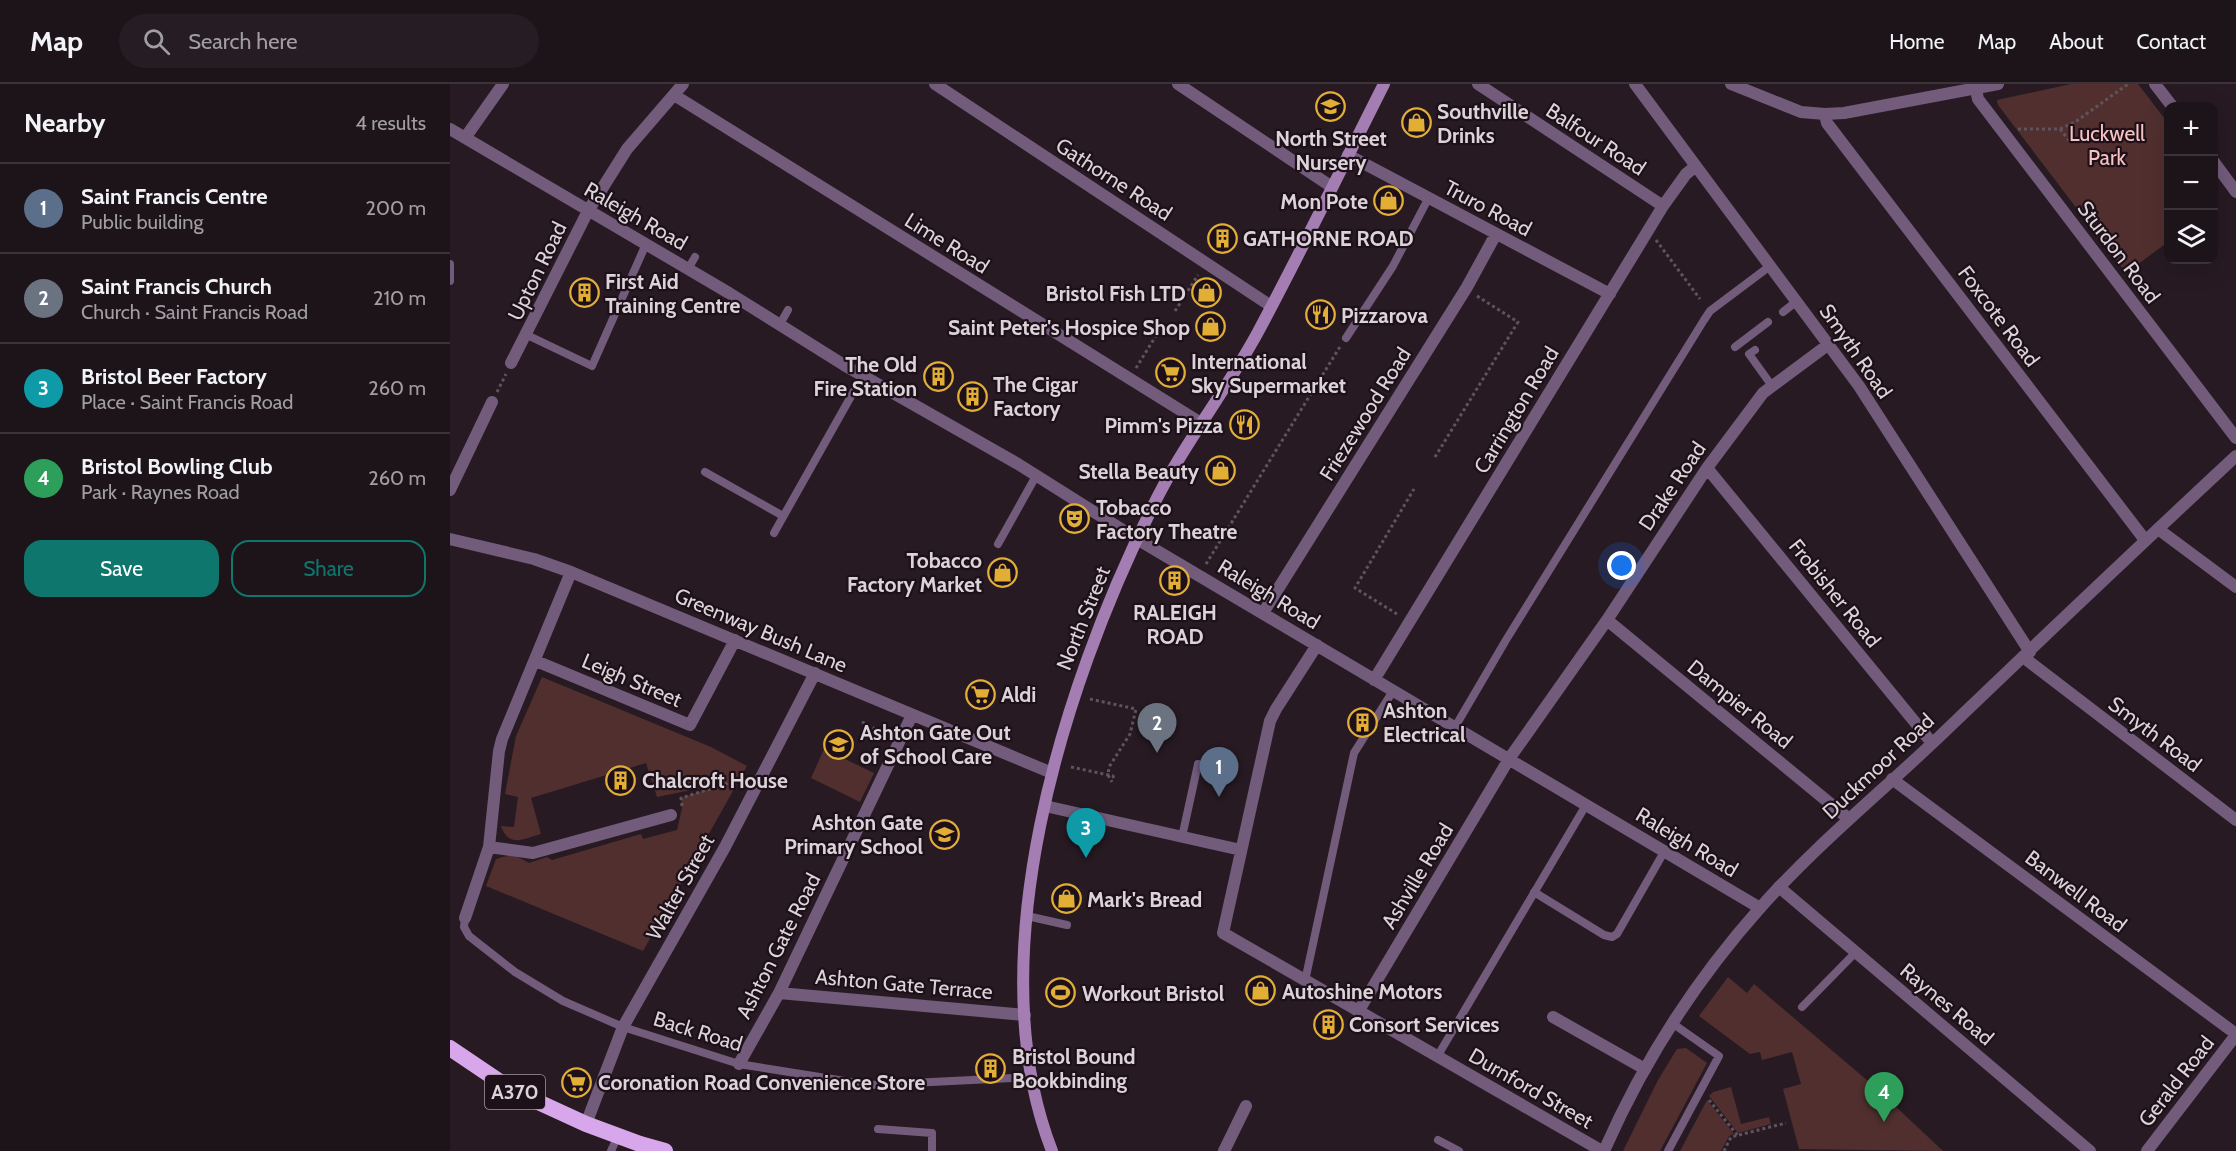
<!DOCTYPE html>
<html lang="en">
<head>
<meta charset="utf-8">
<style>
  :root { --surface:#1d141a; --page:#251d23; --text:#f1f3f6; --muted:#a09ea2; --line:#3b3339; --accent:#0f766e }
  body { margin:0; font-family:Cabin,sans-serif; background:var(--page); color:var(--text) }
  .controls { position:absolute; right:18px; top:18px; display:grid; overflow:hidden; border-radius:12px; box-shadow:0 6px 24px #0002 }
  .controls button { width:54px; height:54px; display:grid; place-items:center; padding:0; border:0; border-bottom:2px solid var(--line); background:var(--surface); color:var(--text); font:30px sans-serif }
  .you { position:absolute; left:1172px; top:482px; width:21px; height:21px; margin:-15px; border:4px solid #fff; border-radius:50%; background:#1a73e8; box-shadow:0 0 0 9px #1a73e833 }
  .badge { display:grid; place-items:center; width:39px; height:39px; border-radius:50%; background:var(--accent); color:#fff; font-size:20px; font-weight:700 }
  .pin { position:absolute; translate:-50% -50px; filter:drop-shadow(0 2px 3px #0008) }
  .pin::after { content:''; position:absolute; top:32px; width:21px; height:18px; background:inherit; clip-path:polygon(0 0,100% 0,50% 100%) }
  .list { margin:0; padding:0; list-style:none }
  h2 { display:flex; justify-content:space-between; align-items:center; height:78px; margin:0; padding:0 24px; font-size:26px }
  h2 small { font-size:20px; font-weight:400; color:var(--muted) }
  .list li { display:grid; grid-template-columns:39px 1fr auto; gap:18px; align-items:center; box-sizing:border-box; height:90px; padding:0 24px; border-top:2px solid var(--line) }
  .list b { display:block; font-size:22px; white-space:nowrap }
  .list p { margin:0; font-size:20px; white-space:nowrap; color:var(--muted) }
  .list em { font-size:20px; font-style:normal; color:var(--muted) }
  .actions { display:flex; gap:12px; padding:18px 24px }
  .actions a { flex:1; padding:14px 0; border:2px solid var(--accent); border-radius:18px; text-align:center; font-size:21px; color:var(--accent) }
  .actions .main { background:var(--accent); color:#fff }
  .icon { flex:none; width:33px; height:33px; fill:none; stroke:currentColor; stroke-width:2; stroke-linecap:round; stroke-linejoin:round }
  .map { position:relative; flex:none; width:1786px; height:1067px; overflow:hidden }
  header { display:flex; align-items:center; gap:36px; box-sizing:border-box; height:84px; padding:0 30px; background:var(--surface); border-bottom:2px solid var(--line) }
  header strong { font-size:28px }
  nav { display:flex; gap:33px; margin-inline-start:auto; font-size:21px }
  .search { width:420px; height:54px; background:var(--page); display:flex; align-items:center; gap:15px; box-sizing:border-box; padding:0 21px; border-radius:33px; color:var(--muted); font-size:22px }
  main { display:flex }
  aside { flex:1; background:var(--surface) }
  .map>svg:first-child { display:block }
</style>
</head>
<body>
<header>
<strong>Map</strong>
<div class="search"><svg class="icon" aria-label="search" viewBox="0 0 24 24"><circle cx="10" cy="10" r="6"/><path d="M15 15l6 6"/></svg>Search here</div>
<nav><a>Home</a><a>Map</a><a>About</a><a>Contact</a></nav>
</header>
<main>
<aside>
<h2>Nearby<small>4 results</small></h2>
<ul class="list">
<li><span class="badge" style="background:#5c6f8a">1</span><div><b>Saint Francis Centre</b><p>Public building</p></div><em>200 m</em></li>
<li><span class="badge" style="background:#6b7280">2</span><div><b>Saint Francis Church</b><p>Church · Saint Francis Road</p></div><em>210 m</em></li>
<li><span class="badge" style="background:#0f9aa8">3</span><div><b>Bristol Beer Factory</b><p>Place · Saint Francis Road</p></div><em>260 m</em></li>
<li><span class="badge" style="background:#2e9e5b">4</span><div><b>Bristol Bowling Club</b><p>Park · Raynes Road</p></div><em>260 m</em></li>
</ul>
<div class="actions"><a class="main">Save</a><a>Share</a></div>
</aside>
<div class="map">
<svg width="1786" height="1067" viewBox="0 0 1786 1067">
  <rect width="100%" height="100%" fill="#271a23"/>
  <!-- green -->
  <path fill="#512f2f" d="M1621 0H1688L1718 39V158L1676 189 1548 21 1547 16Z
    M92 593 261 663 297 682 193 867 36 802 46 775C60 770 66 771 79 779L97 773 102 776 191 750 193 755 227 746 232 724 231 714 280 698 207 713 196 679 81 714 91 750C73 755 59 764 51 742L64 743 68 713 55 710 66 652Z
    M374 665 424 689 410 718 361 694Z
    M1278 893 1297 909 1304 900 1425 1003 1493 1067 1349 1065 1333 1005 1351 1000 1342 968 1312 976 1310 968 1300 970 1249 932Z
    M1236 964 1257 979 1210 1067H1173L1208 996 1227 965Z
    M1281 1003 1291 1040 1319 1033 1321 1040 1288 1049 1259 1012 1263 1008Z
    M1257 1016 1284 1050 1279 1052 1271 1067H1230Z"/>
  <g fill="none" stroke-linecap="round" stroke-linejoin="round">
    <!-- path -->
    <path stroke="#60545c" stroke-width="3" stroke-dasharray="3 3" stroke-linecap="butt" d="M1568 45H1610L1625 38 1678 0
      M1610 45 1621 59
      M1206 156 1250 215
      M725 227 748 191
      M686 284 712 242
      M47 308 56 290
      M985 373 1068 238 1027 212
      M756 480 891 261
      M947 530 905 504 964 405
      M640 615 686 625 680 650 659 683 658 691 662 698
      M412 638 437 651
      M621 683 663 692 664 695
      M232 722 231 714 295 694
      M1259 1016 1288 1052
      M1274 1067 1281 1053 1336 1039"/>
    <!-- service -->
    <path stroke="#735b7c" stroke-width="8" d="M0 180V197
      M238 185 245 173
      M1333 228 1347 217
      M330 240 338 226
      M77 251 142 282 196 160
      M896 254 943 182 978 115
      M1285 263 1318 238
      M1305 266 1299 270 1322 302
      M255 388 333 432
      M324 449 413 291
      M548 460 586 392
      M1005 643 1056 556 1254 236 1260 227 1320 182
      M732 753 748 680
      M1084 808 1154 851 1162 853 1167 850 1214 768
      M577 832 617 841
      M15 834 14 843 19 852 65 888 113 917 173 943 289 980 420 1001 582 993
      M855 897 904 669 943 607
      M1352 923 1406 868
      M987 973 1136 721
      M428 1045 482 1049V1067
      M988 1056 1009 1067
      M161 1067 168 1052
      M1218 1067 1269 972 1222 939"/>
    <!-- minor -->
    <path stroke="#735b7c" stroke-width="12" d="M485 0 821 222
      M728 0 882 103
      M1028 0 1213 122
      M1185 0 1409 302 1580 568
      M1705 0 1722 22
      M1526 5 1528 15 1786 354
      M224 11 751 339
      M1375 30 1377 39 1695 456
      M0 45 279 209 394 281 568 380 687 455 1310 824
      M15 54 53 0
      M898 71 1160 210
      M1764 78 1786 108
      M61 279 138 127 177 65 233 0
      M1257 384 1482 659
      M0 406 42 318
      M1708 445 1786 503
      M0 455 84 475 121 488 602 689
      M813 529 1017 203 1046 150
      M1157 536 1399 735
      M867 561 826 625 820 637 773 849 1152 1067
      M1573 573 1786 736
      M86 577 240 641 285 556
      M924 596 1213 122 1236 90 1246 82
      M1442 695 1786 950
      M595 722 791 766
      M39 763 83 769 221 731
      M1329 803 1640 1067
      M15 834 39 763 49 667 52 655 121 488
      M329 909 575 931
      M908 928 1059 675 1157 536 1257 384 1313 309 1379 260
      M1103 933 1195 985
      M289 980 329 909 462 631
      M136 1040 173 943 275 763 365 589
      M774 1067 796 1022
      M1697 1067 1786 951"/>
    <!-- tertiary -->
    <path stroke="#735b7c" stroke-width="12" d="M1281 0 1351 28 1375 30 1394 29 1548 0
      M1154 1067C1193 978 1245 897 1310 824 1365 762 1429 710 1489 653 1587 559 1686 465 1786 372"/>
    <!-- secondary -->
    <path stroke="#a47db3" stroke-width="12" d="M602 1067C527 874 613 603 701 426 731 363 775 309 808 248 852 166 892 83 934 0"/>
    <!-- trunk -->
    <path stroke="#d8a7eb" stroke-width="16" d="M0 964 62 1006 136 1040 190 1060 215 1067"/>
  </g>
  <!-- icons -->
  <defs>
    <symbol id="school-ring" viewBox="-11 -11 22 22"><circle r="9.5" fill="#1d1019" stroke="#e3ae35" stroke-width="1.5"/><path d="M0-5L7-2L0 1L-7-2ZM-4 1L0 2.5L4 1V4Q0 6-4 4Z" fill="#e3ae35"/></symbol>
    <symbol id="shop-ring" viewBox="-11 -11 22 22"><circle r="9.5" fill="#1d1019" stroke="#e3ae35" stroke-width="1.5"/><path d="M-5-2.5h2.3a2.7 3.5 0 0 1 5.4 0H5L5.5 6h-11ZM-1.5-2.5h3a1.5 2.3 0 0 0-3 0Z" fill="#e3ae35"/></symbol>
    <symbol id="building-ring" viewBox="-11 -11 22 22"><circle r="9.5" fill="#1d1019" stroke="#e3ae35" stroke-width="1.5"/><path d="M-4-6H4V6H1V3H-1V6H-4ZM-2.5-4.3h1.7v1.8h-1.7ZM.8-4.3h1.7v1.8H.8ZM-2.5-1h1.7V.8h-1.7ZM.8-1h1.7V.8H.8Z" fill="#e3ae35"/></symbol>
    <symbol id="restaurant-ring" viewBox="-11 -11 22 22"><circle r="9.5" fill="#1d1019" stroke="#e3ae35" stroke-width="1.5"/><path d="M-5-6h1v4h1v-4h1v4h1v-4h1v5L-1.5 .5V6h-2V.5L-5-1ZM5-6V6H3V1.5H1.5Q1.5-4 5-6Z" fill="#e3ae35"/></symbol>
    <symbol id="supermarket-ring" viewBox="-11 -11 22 22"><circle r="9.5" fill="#1d1019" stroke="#e3ae35" stroke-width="1.5"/><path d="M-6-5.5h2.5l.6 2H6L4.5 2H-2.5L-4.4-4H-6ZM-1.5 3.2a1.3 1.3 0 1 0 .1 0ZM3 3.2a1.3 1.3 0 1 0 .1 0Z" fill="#e3ae35"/></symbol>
    <symbol id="theatre-ring" viewBox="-11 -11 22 22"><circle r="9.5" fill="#1d1019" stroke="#e3ae35" stroke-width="1.5"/><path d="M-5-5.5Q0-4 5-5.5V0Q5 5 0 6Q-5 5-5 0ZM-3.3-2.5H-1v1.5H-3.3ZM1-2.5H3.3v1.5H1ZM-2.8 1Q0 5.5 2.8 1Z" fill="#e3ae35"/></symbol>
    <symbol id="stadium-ring" viewBox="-11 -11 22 22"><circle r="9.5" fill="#1d1019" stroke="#e3ae35" stroke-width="1.5"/><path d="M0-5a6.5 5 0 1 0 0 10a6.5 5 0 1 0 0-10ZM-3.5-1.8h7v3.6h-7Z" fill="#e3ae35"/></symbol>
  </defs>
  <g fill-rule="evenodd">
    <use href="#school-ring" x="864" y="6" width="33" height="33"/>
    <use href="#shop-ring" x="950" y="22" width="33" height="33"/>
    <use href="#shop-ring" x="922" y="100" width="33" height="33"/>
    <use href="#building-ring" x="756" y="138" width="33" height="33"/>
    <use href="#building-ring" x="118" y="192" width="33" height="33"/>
    <use href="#shop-ring" x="740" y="192" width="33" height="33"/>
    <use href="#restaurant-ring" x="854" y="214" width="33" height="33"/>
    <use href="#shop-ring" x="744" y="226" width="33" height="33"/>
    <use href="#supermarket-ring" x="704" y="272" width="33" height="33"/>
    <use href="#building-ring" x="472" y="276" width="33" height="33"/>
    <use href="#building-ring" x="506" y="296" width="33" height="33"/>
    <use href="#restaurant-ring" x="778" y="324" width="33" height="33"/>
    <use href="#shop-ring" x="754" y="370" width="33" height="33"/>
    <use href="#theatre-ring" x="608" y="418" width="33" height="33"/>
    <use href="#shop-ring" x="536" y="472" width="33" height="33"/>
    <use href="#building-ring" x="708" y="480" width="33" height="33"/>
    <use href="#supermarket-ring" x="514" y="594" width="33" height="33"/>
    <use href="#building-ring" x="896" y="622" width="33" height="33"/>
    <use href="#school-ring" x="372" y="644" width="33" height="33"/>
    <use href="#building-ring" x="154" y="680" width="33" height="33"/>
    <use href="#school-ring" x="478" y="734" width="33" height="33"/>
    <use href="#shop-ring" x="600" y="798" width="33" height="33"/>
    <use href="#shop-ring" x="794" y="890" width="33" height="33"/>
    <use href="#stadium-ring" x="594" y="892" width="33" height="33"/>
    <use href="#building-ring" x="862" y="924" width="33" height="33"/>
    <use href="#building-ring" x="524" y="968" width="33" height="33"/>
    <use href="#supermarket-ring" x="110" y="982" width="33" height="33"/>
  </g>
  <g text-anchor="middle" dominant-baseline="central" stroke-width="4.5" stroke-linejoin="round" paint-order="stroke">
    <!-- shield labels -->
    <rect fill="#1d1019" stroke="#a3989f" stroke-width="1.5" x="35" y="991" width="60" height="34" rx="4.5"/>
    <g font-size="20" font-weight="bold" fill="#dcd3d9">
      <text x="65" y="1008">A370</text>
    </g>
    <!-- poi labels -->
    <g font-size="21" font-weight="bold" fill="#dcd3d9" stroke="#1d1019" text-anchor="start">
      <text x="987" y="27">Southville<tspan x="987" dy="24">Drinks</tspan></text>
      <text x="881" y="54" text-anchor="middle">North Street<tspan x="881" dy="24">Nursery</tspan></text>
      <text x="918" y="117" text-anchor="end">Mon Pote</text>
      <text x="793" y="154">GATHORNE ROAD</text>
      <text x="155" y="197">First Aid<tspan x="155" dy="24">Training Centre</tspan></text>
      <text x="736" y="209" text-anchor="end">Bristol Fish LTD</text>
      <text x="891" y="231">Pizzarova</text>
      <text x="740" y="243" text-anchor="end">Saint Peter's Hospice Shop</text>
      <text x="741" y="277">International<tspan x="741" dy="24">Sky Supermarket</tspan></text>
      <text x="467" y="280" text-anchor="end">The Old<tspan x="467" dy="24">Fire Station</tspan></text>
      <text x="543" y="300">The Cigar<tspan x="543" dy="24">Factory</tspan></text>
      <text x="773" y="341" text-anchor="end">Pimm's Pizza</text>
      <text x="749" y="387" text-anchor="end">Stella Beauty</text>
      <text x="646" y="423">Tobacco<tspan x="646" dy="24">Factory Theatre</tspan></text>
      <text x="532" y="476" text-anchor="end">Tobacco<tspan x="532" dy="24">Factory Market</tspan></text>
      <text x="725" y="528" text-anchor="middle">RALEIGH<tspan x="725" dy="24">ROAD</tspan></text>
      <text x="551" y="610">Aldi</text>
      <text x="933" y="626">Ashton<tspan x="933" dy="24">Electrical</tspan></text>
      <text x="410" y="648">Ashton Gate Out<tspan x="410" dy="24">of School Care</tspan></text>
      <text x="192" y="696">Chalcroft House</text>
      <text x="473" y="738" text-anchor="end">Ashton Gate<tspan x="473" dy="24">Primary School</tspan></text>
      <text x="637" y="815">Mark's Bread</text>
      <text x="832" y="907">Autoshine Motors</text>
      <text x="632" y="909">Workout Bristol</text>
      <text x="899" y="940">Consort Services</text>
      <text x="562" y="972">Bristol Bound<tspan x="562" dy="24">Bookbinding</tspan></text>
      <text x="148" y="998">Coronation Road Convenience Store</text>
    </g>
    <!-- park labels -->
    <g font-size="21" fill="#f8c3c2" stroke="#1d1019">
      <text x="1657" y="49">Luckwell<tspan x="1657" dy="24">Park</tspan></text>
    </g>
    <!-- street labels -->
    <g font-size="21" fill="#dcd3d9" stroke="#1d1019">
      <text transform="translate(1146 55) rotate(33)">Balfour Road</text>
      <text transform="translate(664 95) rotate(33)">Gathorne Road</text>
      <text transform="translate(1038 124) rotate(28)">Truro Road</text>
      <text transform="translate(186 132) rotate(30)">Raleigh Road</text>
      <text transform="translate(497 159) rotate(32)">Lime Road</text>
      <text transform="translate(1669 168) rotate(53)">Sturdon Road</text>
      <text transform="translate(87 187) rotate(-64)">Upton Road</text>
      <text transform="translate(1549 232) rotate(53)">Foxcote Road</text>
      <text transform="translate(1406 267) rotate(55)">Smyth Road</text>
      <text transform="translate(1066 326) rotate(-59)">Carrington Road</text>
      <text transform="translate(915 330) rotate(-58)">Friezewood Road</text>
      <text transform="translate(1222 402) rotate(-56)">Drake Road</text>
      <text transform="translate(1385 509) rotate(51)">Frobisher Road</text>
      <text transform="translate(819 510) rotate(31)">Raleigh Road</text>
      <text transform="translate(633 534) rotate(-68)">North Street</text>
      <text transform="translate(311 546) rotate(23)">Greenway Bush Lane</text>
      <text transform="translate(182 596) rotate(23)">Leigh Street</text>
      <text transform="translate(1290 620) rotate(39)">Dampier Road</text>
      <text transform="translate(1705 650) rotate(37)">Smyth Road</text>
      <text transform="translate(1428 682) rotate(-43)">Duckmoor Road</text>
      <text transform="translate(1237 758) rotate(31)">Raleigh Road</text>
      <text transform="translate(967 792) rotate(-59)">Ashville Road</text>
      <text transform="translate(230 803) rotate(-61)">Walter Street</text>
      <text transform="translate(1626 807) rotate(37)">Banwell Road</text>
      <text transform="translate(328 862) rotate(-63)">Ashton Gate Road</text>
      <text transform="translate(454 900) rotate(5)">Ashton Gate Terrace</text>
      <text transform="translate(1497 920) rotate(40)">Raynes Road</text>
      <text transform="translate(248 947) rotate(17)">Back Road</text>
      <text transform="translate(1726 997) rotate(-52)">Gerald Road</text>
      <text transform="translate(1081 1004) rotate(30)">Durnford Street</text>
    </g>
  </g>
</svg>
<div class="controls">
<button>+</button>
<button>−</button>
<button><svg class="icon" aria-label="layers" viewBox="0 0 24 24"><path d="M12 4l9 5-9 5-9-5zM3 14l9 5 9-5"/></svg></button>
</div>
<div class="you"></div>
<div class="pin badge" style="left:769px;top:713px;background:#5c6f8a">1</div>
<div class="pin badge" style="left:707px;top:669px;background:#6b7280">2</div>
<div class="pin badge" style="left:636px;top:774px;background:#0f9aa8">3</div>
<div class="pin badge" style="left:1434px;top:1038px;background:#2e9e5b">4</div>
</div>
</main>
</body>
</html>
